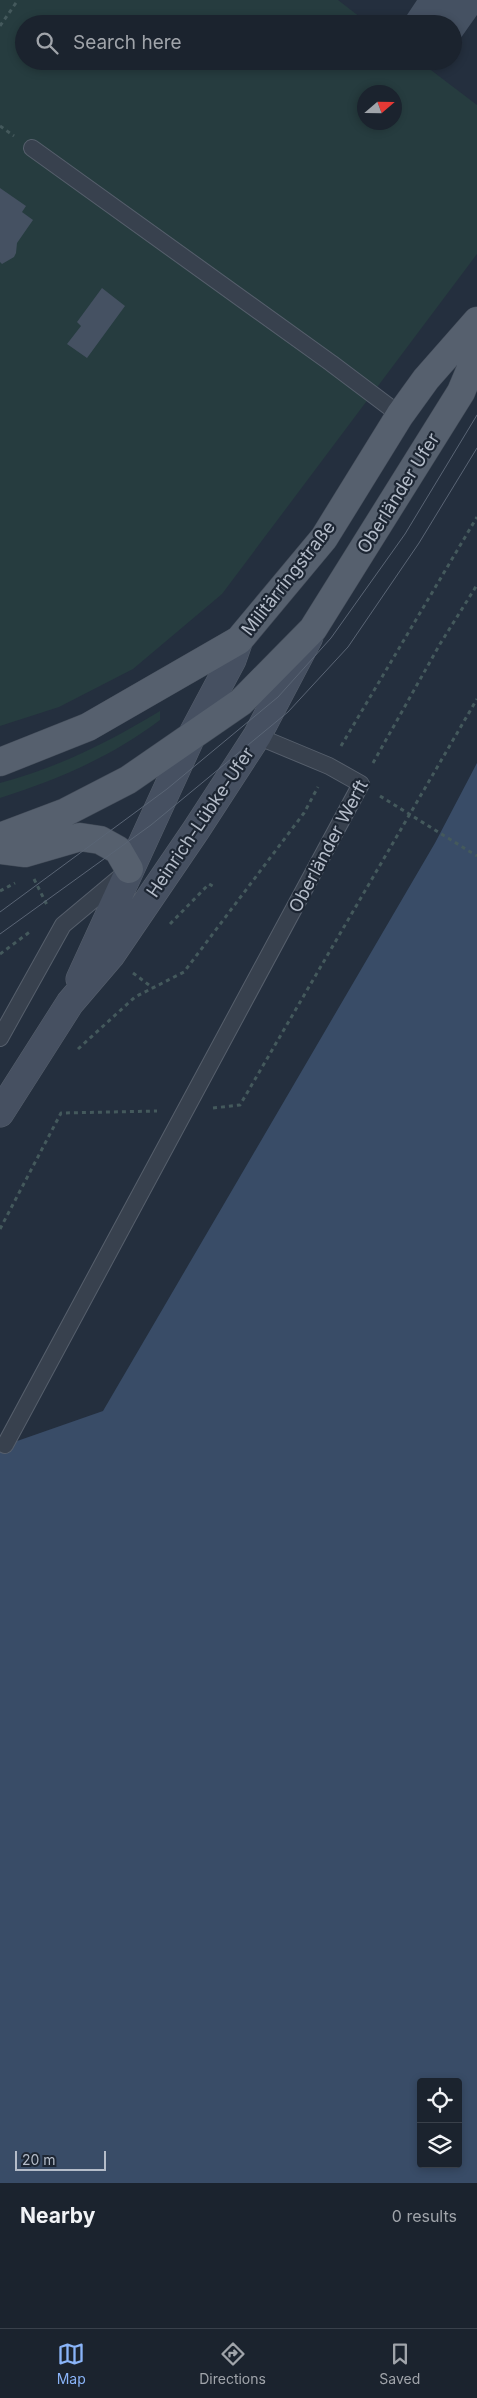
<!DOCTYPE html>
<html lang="en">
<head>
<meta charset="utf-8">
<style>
  :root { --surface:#1b232e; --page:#242b36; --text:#f1f3f6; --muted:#a0a4aa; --line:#39404a; --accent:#8ab4f8 }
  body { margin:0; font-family:Inter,sans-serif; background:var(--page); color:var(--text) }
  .controls { position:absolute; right:15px; bottom:15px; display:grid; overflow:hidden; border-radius:5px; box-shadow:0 2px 8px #0003 }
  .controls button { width:45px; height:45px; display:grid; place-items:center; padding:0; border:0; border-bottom:1px solid var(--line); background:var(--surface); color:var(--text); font:25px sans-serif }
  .compass { position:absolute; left:357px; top:85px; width:45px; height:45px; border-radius:50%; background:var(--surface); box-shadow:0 2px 8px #0003; rotate:70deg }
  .scale { position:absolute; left:15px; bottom:12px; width:91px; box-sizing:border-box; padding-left:5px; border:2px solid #b4bcc9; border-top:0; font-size:14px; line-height:18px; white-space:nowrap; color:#b4bcc9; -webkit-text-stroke:4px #1d2633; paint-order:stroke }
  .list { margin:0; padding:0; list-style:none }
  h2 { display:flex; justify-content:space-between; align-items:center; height:65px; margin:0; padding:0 20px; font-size:21px }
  h2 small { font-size:16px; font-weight:400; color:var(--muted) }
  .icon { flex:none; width:28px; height:28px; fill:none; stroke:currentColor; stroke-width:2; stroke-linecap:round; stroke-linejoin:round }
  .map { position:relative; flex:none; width:477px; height:2183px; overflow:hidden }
  .search { position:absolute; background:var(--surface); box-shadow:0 2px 8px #0003; left:15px; right:15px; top:15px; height:55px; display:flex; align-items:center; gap:12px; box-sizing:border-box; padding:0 18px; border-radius:28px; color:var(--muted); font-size:19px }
  .sheet { height:145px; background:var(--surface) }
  nav { display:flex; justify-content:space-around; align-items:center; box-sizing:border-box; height:70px; border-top:1px solid var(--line); background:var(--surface); font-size:14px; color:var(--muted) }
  nav a { display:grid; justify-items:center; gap:2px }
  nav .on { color:var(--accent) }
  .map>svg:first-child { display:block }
</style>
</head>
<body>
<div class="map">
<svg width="477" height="2183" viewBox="0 0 477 2183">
  <rect width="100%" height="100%" fill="#242f3e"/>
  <!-- green -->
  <path fill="#263c3f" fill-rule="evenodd" d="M0 0H338L369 24H24V61H419L477 105V254L222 594 133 669 59 707 0 726ZM364 92H394V122H364Z
    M160 711V720C111 757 59 779 0 798V783C57 768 109 742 160 711Z"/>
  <!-- water -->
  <path fill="#394c67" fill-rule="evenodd" d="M477 763V2183H0V1447L103 1411 435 843ZM421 2082H458V2164H421Z"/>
  <!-- building -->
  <path fill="#455162" d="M417 0H477V15L453 49V24H401Z
    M0 188 26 206 22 212 33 220 17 243 16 253 14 257 2 264 0 262Z
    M102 288 125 306 87 358 67 344 81 326 77 322Z"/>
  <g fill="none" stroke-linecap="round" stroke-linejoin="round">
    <defs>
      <path id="service" d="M32 148 331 363 400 415
        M0 1038 63 925 124 874
        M5 1445 361 784 329 766 257 736"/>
      <path id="secondary" d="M80 979 192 735 232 660 239 640
        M0 1113 70 1003 111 955 196 830 257 736 309 637"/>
      <path id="primary" d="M0 762 88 727 239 640 324 538 400 415 426 379 477 321
        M0 837 66 812 128 780 241 702 313 629 461 392 477 354
        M0 850 25 853 80 837 100 840 118 850 129 869"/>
    </defs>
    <!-- service casing -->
    <use href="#service" stroke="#565f6c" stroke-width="18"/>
    <!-- secondary casing -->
    <use href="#secondary" stroke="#565f6c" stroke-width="29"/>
    <!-- primary casing -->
    <use href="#primary" stroke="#414a57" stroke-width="29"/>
    <!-- path -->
    <path stroke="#44595c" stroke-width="3" stroke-dasharray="4 4" stroke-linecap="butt" d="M0 26 18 0
      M0 126 14 136
      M341 746 477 517
      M373 763 440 644 477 585
      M380 796 477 856
      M34 879 48 907
      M0 891 15 883
      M170 924 209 884 216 888
      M0 954 31 931
      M133 973 153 988
      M78 1049 135 997 184 972 304 813 318 787
      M213 1108 240 1105 477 699
      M0 1229 61 1113 157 1111"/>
    <!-- service -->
    <use href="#service" stroke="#38414e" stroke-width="16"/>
    <!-- secondary -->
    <use href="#secondary" stroke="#465061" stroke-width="28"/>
    <!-- primary -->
    <use href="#primary" stroke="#56606e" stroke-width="28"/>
    <!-- tram -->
    <path stroke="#5a6575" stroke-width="1" d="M0 912 167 789 278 697 331 638 405 534 477 415
      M0 934 151 825 288 712 348 647 419 543 477 448"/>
  </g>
  <g text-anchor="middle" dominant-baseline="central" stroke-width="4.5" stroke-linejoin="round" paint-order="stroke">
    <!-- street labels -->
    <g font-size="18" fill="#b4bcc9" stroke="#1d2633">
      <text transform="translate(398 493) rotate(-58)">Oberländer Ufer</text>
      <text transform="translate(288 578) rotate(-52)">Militärringstraße</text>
      <text transform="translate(200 822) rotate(-56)">Heinrich-Lübke-Ufer</text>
      <text transform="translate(328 846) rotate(-62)">Oberländer Werft</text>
    </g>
  </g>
</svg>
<div class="controls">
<button><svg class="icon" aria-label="locate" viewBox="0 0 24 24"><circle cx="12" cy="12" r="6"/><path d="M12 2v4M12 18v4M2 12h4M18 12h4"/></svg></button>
<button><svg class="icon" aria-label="layers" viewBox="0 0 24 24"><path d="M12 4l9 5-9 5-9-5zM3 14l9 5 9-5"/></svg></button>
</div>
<svg class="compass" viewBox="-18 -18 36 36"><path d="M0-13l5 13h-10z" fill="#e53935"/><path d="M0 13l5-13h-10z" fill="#a0a4aa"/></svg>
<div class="scale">20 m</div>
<div class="search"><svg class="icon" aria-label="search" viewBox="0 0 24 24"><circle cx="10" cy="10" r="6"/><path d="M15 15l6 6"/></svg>Search here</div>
</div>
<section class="sheet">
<h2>Nearby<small>0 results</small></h2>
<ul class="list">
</ul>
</section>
<nav>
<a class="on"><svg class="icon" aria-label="map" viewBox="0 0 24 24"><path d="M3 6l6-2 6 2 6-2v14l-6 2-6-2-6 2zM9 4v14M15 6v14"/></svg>Map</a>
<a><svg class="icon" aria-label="directions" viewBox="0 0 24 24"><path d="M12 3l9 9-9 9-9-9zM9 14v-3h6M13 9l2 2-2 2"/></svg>Directions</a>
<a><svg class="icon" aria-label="saved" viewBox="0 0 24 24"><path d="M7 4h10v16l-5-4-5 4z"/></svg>Saved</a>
</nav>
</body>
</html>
